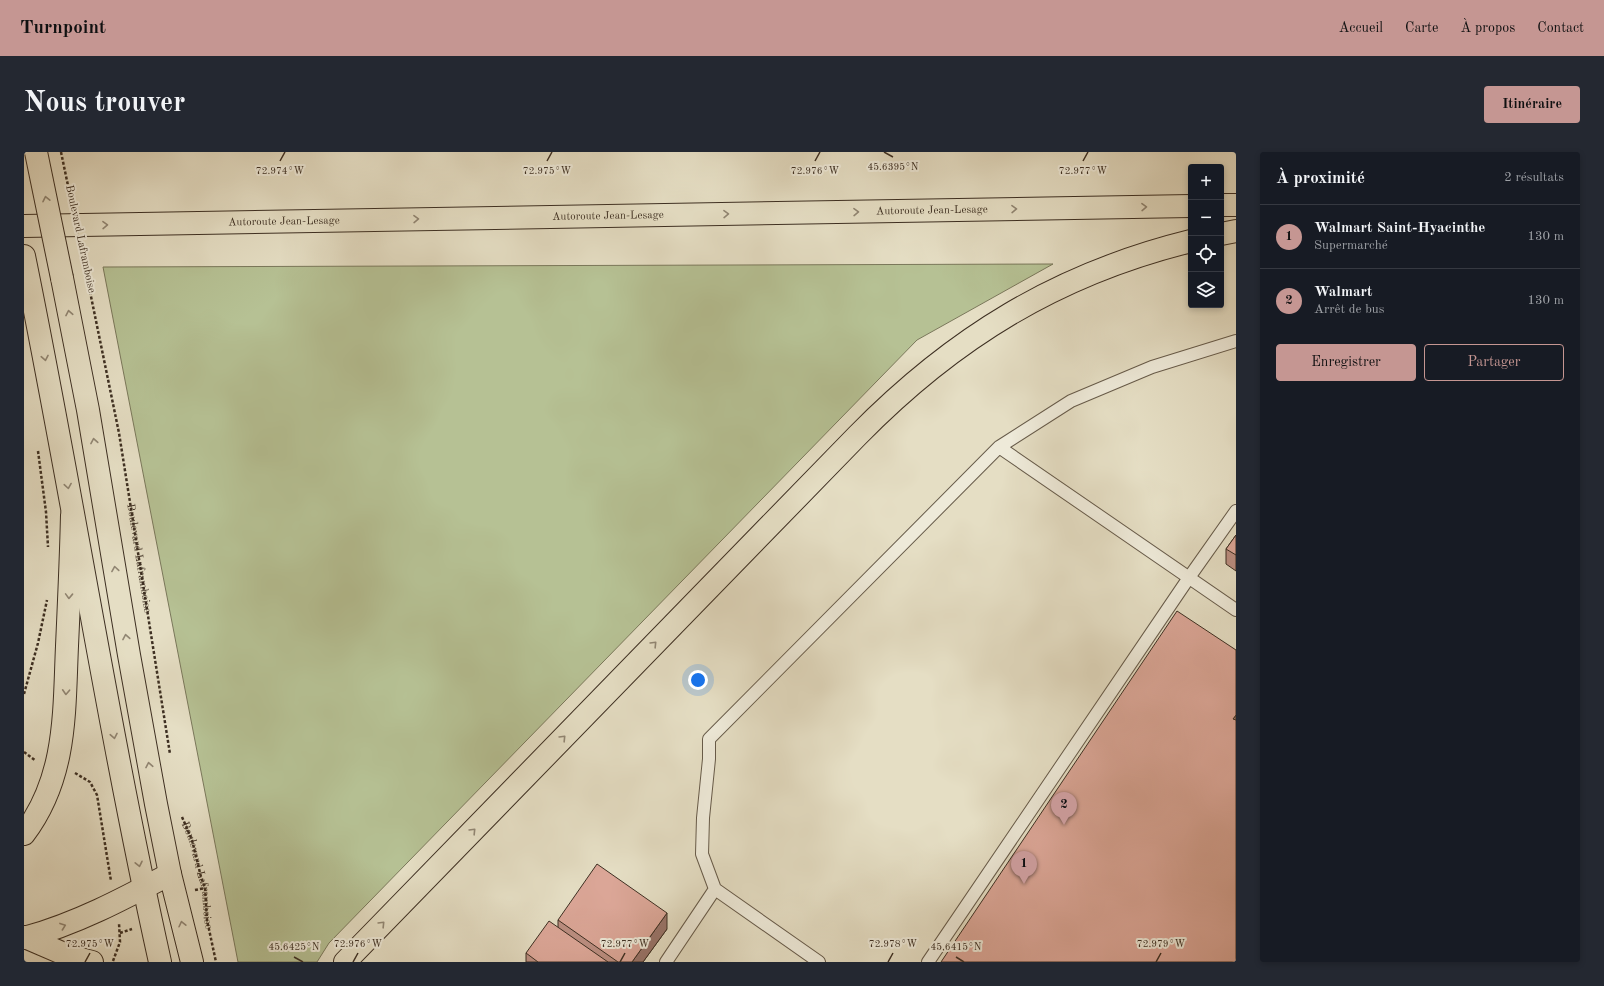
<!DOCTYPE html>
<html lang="fr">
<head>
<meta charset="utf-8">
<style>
  :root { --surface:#171b24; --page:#242831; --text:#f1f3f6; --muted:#9ea1a6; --line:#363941; --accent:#c59692 }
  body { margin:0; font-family:"Old Standard TT",serif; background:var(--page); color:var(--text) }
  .controls { position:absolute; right:12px; top:12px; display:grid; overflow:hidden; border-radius:4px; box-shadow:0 2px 6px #0003 }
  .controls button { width:36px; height:36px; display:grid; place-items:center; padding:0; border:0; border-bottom:1px solid var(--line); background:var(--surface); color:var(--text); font:20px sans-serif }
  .you { position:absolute; left:674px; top:528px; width:14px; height:14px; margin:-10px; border:3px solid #fff; border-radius:50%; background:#1a73e8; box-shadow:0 0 0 6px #1a73e833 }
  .badge { display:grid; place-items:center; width:26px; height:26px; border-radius:50%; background:var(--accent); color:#111; font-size:13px; font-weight:700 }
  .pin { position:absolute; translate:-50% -33px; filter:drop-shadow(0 1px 2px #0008) }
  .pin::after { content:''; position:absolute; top:21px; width:14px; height:12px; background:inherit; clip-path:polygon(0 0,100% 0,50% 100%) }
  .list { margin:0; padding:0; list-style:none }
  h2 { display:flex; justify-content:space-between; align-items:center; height:52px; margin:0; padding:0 16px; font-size:17px }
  h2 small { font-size:13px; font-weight:400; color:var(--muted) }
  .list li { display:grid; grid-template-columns:26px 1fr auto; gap:12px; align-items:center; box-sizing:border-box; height:64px; padding:0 16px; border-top:1px solid var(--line) }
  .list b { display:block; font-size:15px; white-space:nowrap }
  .list p { margin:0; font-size:13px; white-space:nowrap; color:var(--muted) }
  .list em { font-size:13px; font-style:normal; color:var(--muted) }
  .actions { display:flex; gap:8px; padding:12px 16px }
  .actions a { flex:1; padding:9px 0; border:1px solid var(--accent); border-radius:4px; text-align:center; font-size:14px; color:var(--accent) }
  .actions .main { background:var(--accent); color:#111 }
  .icon { flex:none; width:22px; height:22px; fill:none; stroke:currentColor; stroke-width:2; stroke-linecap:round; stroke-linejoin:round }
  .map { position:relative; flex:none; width:1212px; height:810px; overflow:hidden; border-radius:4px }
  header { display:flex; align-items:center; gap:24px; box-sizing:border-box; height:56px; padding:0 20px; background:var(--accent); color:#111 }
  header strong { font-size:19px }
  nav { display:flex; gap:22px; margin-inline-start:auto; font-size:14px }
  .intro { display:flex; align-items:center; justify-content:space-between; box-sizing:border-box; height:96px; padding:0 24px }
  h1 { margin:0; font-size:28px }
  .button { padding:10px 18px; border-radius:4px; background:var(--accent); color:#111; font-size:14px; font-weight:700 }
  main { display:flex; gap:24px; padding:0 24px }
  aside { flex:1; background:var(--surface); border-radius:4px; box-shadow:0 2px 6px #0003 }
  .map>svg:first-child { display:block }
</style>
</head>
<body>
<header>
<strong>Turnpoint</strong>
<nav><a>Accueil</a><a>Carte</a><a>À propos</a><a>Contact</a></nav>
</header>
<div class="intro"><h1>Nous trouver</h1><a class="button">Itinéraire</a></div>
<main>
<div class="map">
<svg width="1212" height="810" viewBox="0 0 1212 810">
  <rect width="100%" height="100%" fill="#e5dec4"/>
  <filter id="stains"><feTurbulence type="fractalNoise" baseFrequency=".005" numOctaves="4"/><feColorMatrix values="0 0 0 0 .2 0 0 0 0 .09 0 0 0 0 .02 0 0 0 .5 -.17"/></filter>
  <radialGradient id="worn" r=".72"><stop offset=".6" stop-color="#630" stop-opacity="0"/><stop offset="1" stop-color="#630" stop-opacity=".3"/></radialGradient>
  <!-- green -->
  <path fill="#b6c194" stroke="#7a785b" d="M1029 112 893 188 305 791 293 810H214L79 115Z"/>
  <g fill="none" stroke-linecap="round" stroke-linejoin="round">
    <defs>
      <path id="service" d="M975 295 1212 458
        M642 810 691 737
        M795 810 691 737 678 702 679 666 685 607V587L975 295 1047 249 1128 215 1212 189
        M904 810 1164 427 1212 359"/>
      <path id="primary" d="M0 104C48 339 84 576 136 810
        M38 126 64 258 105 503 132 652 146 722 168 810"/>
      <g id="motorway">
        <path d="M1197 53H1212"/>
        <path id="s3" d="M0 74 1167 54"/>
        <path d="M1197 82 1212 79"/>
        <path d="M0 682C43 625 40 561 43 494 45 450 47 407 48 363"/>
        <path d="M1 785 45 804 68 810"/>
        <path d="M0 786C52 772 99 747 146 722"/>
        <path d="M321 810 833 284C929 186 1033 122 1167 89"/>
      </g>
    </defs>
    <!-- service casing -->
    <use href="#service" stroke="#675b4a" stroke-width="14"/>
    <!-- primary casing -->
    <use href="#primary" stroke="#3d2f22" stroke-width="24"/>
    <!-- motorway casing -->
    <use href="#motorway" stroke="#3d2f22" stroke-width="24"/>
    <!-- path -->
    <g stroke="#3d2f22" stroke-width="2.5" stroke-dasharray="3 2" stroke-linecap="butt">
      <path id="s1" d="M63 125 95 281 146 602"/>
      <path d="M14 299 22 360 24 395"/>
      <path d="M0 542 14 491 23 448"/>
      <path d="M0 600 12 609"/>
      <path d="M51 621 66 630 73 643 87 729"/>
      <path id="s2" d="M158 665 168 688 177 725 181 736 183 768 192 810"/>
      <path d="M171 738 181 736"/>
      <path d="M96 781 108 777"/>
      <path d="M89 809 96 790 95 771"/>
    </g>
    <!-- service -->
    <use href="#service" stroke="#eeead9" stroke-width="12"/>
    <!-- primary -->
    <use href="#primary" stroke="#e5dec4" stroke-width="22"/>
    <!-- motorway -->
    <use href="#motorway" stroke="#e5dec4" stroke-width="22"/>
    <defs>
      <path id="primary-bridge" d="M12 0 38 126"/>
    </defs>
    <!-- primary-bridge casing -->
    <use href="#primary-bridge" stroke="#3d2f22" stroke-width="24" stroke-linecap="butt"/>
    <!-- path-bridge -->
    <path stroke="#3d2f22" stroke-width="2.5" stroke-dasharray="3 2" stroke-linecap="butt" d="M37 0 63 125"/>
    <!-- primary-bridge -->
    <use href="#primary-bridge" stroke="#e5dec4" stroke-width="22"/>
  </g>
  <!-- wall -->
  <path fill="#bc8f82" stroke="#3d2f22" d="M1212 383V419L1202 412V397Z
    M534 768 643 777 619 810H502V801L534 775Z"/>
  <!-- shaded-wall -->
  <path fill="#99746a" stroke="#3d2f22" d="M1212 563V578L1209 567Z
    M643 761V777L619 810H608Z"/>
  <!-- building -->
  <path fill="#dba697" stroke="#3d2f22" d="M1212 383V403L1202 397Z
    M1153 459 1212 498V563L1209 567 1212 568V810H917Z
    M573 712 643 761 608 810H594L534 768Z
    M525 769 584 810H514L502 801Z"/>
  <!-- one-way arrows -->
  <defs><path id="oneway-chevron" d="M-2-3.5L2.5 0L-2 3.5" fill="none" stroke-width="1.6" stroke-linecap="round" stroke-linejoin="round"/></defs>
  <g stroke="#918673">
    <use href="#oneway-chevron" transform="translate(22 47) rotate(-102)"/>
    <use href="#oneway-chevron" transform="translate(1120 55) rotate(-1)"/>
    <use href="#oneway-chevron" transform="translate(990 57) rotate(-1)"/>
    <use href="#oneway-chevron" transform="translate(832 60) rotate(-1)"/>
    <use href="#oneway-chevron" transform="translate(702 62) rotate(-1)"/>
    <use href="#oneway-chevron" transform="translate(392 67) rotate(-1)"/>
    <use href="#oneway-chevron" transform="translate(81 73) rotate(-1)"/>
    <use href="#oneway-chevron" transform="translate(45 161) rotate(-101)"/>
    <use href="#oneway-chevron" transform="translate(21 206) rotate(79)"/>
    <use href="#oneway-chevron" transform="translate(70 289) rotate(-100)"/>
    <use href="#oneway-chevron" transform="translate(44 334) rotate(81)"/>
    <use href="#oneway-chevron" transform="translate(91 417) rotate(-99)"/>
    <use href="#oneway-chevron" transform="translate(45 444) rotate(92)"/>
    <use href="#oneway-chevron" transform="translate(102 485) rotate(-100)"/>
    <use href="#oneway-chevron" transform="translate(630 492) rotate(-46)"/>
    <use href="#oneway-chevron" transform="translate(42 540) rotate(93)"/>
    <use href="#oneway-chevron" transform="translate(90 584) rotate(79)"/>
    <use href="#oneway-chevron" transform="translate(539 586) rotate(-46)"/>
    <use href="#oneway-chevron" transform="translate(125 613) rotate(-101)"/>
    <use href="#oneway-chevron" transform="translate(449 679) rotate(-46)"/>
    <use href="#oneway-chevron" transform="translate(115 712) rotate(78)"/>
    <use href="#oneway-chevron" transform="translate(158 772) rotate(-103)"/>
    <use href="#oneway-chevron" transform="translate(358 772) rotate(-46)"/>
    <use href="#oneway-chevron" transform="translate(39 774) rotate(-20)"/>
  </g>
  <!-- ticks -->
  <path fill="none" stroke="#3d2f22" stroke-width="1.5" d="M860 0 869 5M256 9 261 0M523 9 528 0M791 9 796 0M1059 9 1064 0M270 805 279 810M932 805 940 810M61 810 66 801M329 810 334 801M596 810 601 801M864 810 869 801M1132 810 1137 801"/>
  <g text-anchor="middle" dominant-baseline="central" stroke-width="4" stroke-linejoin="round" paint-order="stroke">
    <!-- street labels -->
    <g font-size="11" fill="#3d2f22" stroke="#eeead9">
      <text stroke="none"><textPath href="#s3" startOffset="908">Autoroute Jean-Lesage</textPath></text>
      <text stroke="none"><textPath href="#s3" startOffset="584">Autoroute Jean-Lesage</textPath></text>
      <text stroke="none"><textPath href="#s3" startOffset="260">Autoroute Jean-Lesage</textPath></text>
      <text transform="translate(56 87) rotate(78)">Boulevard Laframboise</text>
      <text stroke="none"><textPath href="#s1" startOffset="286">Boulevard Laframboise</textPath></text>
      <text stroke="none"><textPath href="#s2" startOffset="61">Boulevard Laframboise</textPath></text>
    </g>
  </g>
  <g font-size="10" text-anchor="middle" fill="#3d2f22" stroke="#eeead9" stroke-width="4" stroke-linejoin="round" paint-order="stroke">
    <text x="869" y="18">45.6395°N</text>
    <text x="523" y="22">72.975°W</text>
    <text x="791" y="22">72.976°W</text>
    <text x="1059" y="22">72.977°W</text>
    <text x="256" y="22">72.974°W</text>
    <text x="66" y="795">72.975°W</text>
    <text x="334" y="795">72.976°W</text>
    <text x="601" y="795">72.977°W</text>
    <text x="869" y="795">72.978°W</text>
    <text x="1137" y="795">72.979°W</text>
    <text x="270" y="798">45.6425°N</text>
    <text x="932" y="798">45.6415°N</text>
  </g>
  <rect width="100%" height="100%" filter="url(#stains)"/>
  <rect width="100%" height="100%" fill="url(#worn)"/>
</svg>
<div class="controls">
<button>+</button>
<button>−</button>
<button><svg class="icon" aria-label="locate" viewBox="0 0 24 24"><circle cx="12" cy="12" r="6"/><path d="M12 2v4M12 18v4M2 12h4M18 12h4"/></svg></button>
<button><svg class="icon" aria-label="layers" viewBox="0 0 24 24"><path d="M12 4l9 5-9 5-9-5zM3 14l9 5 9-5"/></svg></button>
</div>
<div class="you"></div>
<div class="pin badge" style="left:1000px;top:732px">1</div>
<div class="pin badge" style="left:1040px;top:673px">2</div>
</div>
<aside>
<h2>À proximité<small>2 résultats</small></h2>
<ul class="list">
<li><span class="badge">1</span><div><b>Walmart Saint-Hyacinthe</b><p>Supermarché</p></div><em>130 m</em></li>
<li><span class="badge">2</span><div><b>Walmart</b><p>Arrêt de bus</p></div><em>130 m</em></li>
</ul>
<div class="actions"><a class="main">Enregistrer</a><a>Partager</a></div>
</aside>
</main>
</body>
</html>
